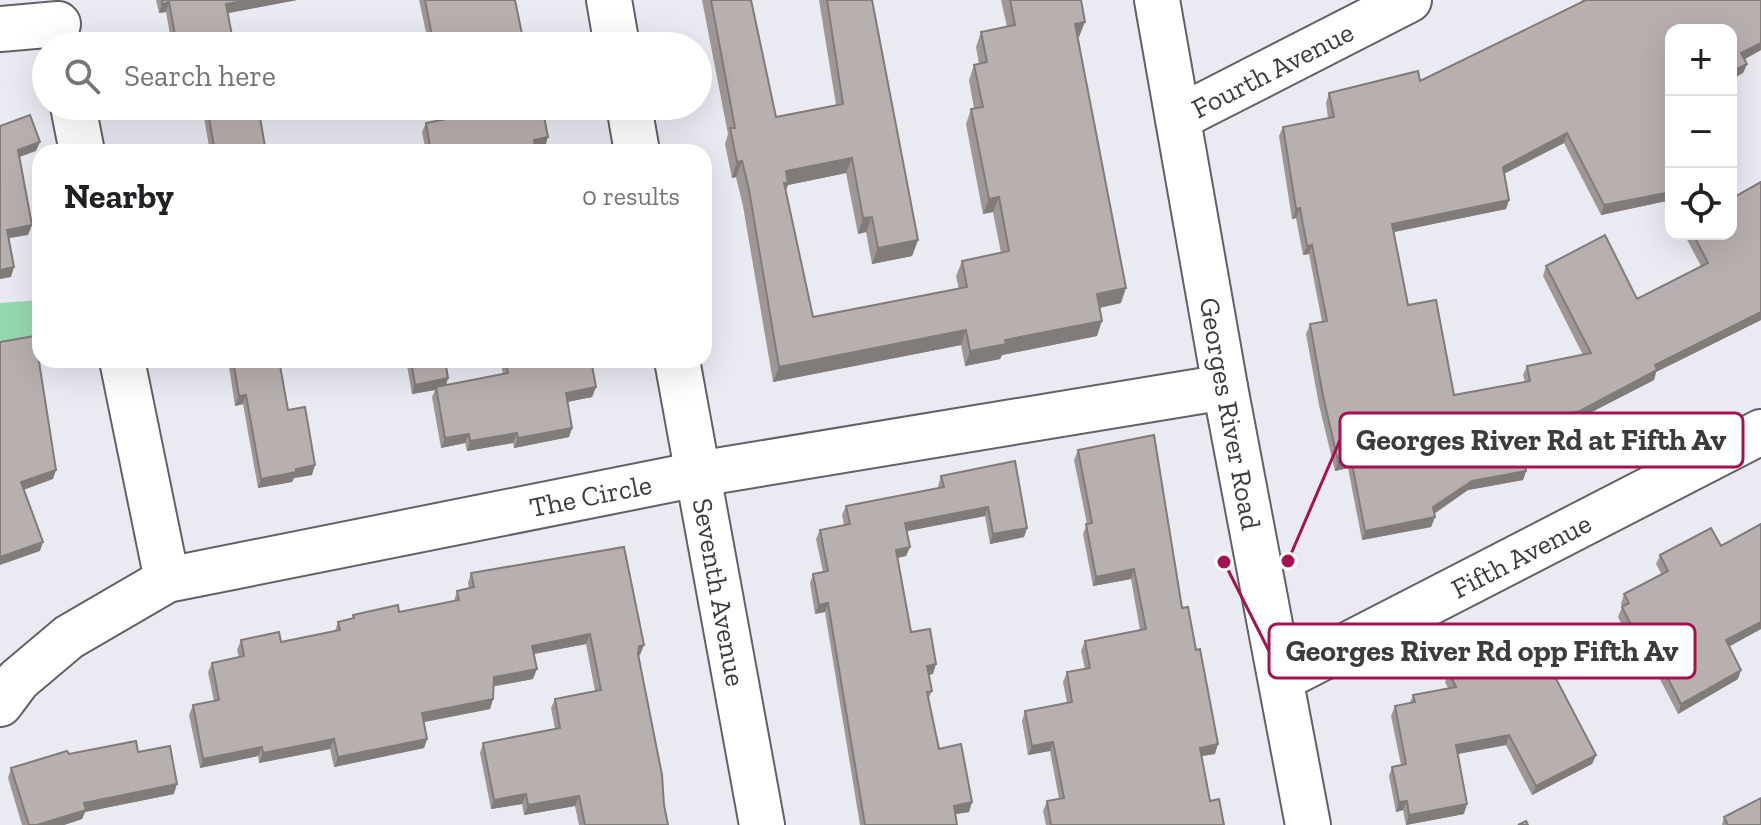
<!DOCTYPE html>
<html lang="en">
<head>
<meta charset="utf-8">
<style>
  :root { --surface:#fff; --page:#f6f6f6; --text:#202124; --muted:#757577; --line:#e0e0e0 }
  body { margin:0; font-family:"Zilla Slab",serif; background:var(--page); color:var(--text) }
  .controls { position:absolute; right:24px; top:24px; display:grid; overflow:hidden; border-radius:16px; box-shadow:0 8px 32px #0002 }
  .controls button { width:72px; height:72px; display:grid; place-items:center; padding:0; border:0; border-bottom:2px solid var(--line); background:var(--surface); color:var(--text); font:40px sans-serif }
  .list { margin:0; padding:0; list-style:none }
  h2 { display:flex; justify-content:space-between; align-items:center; height:104px; margin:0; padding:0 32px; font-size:34px }
  h2 small { font-size:26px; font-weight:400; color:var(--muted) }
  .icon { flex:none; width:44px; height:44px; fill:none; stroke:currentColor; stroke-width:2; stroke-linecap:round; stroke-linejoin:round }
  .map { position:relative; flex:none; width:1761px; height:825px; overflow:hidden }
  .search { position:absolute; background:var(--surface); box-shadow:0 8px 32px #0002; left:32px; top:32px; width:680px; height:88px; display:flex; align-items:center; gap:20px; box-sizing:border-box; padding:0 28px; border-radius:44px; color:var(--muted); font-size:30px }
  .panel { position:absolute; background:var(--surface); box-shadow:0 8px 32px #0002; left:32px; top:144px; width:680px; height:224px; border-radius:24px }
  .map>svg:first-child { display:block }
</style>
</head>
<body>
<div class="map">
<svg width="1761" height="825" viewBox="0 0 1761 825">
  <rect width="100%" height="100%" fill="#e9eaf2"/>
  <!-- green -->
  <path fill="#96d9b0" d="M40 300V349L0 352V303Z"/>
  <g fill="none" stroke-linecap="round" stroke-linejoin="round">
    <defs>
      <g id="minor">
        <path d="M609 0 617 46"/>
        <path id="s1" d="M1157 0 1225 387 1308 825"/>
        <path d="M0 29 58 24"/>
        <path d="M73 106 82 152"/>
        <path d="M629 106 637 152"/>
        <path id="s2" d="M1178 118 1409 0"/>
        <path d="M122 360 167 580"/>
        <path id="s3" d="M677 360 762 825"/>
        <path id="s4" d="M1281 679 1761 432"/>
        <path id="s5" d="M0 704 18 680 69 637 167 580 698 474 1225 387"/>
      </g>
    </defs>
    <!-- minor casing -->
    <use href="#minor" stroke="#616268" stroke-width="48"/>
    <!-- minor -->
    <use href="#minor" stroke="#fff" stroke-width="44"/>
  </g>
  <!-- wall -->
  <path fill="#9e9796" d="M156 0H297L228 13 234 46H172L166 12 159 13Z
    M419 0H515L520 46H429Z
    M702 0H751L776 117 836 105 819 0H872L918 240 912 256 872 264 866 232 858 234 846 173 788 185 785 190 813 317 959 289 956 276 962 261 1001 253 993 212 983 214 966 124 971 109 974 108 969 80 974 65 979 64 976 47 981 32 1007 27 1001 0H1081L1079 37 1077 38 1121 303 1100 308 1097 336 1002 355 1000 359 965 366 961 345 773 382 743 206 736 177 732 178 725 144 728 134Z
    M1582 0H1761V50L1744 59 1747 64 1743 73 1671 30V200L1601 215 1564 143 1504 174 1509 200 1506 209 1394 232 1408 305 1454 395 1525 382 1523 375 1527 366 1583 355 1543 276 1546 266 1637 299 1701 266 1684 234H1731L1736 196 1761 182V320L1656 372 1654 380 1576 420 1564 423 1560 432 1520 440 1526 471 1523 480 1468 490 1434 514 1435 517 1431 527 1362 540 1348 468 1335 471 1319 405 1306 334 1310 324 1322 322 1309 254 1303 255 1296 218 1292 219 1279 136 1283 127 1328 118 1326 103 1329 93 1420 81 1581 3Z
    M202 106H258L266 152H210Z
    M449 106H502V108L545 147 535 148 536 152H426L422 132 426 123 452 118Z
    M228 360H279L288 410 312 475 294 478 292 482 258 488 243 404 235 406Z
    M406 360H445L448 378 446 385 503 374 500 360H591L596 387 592 397 567 402 572 428 569 437 514 448 513 443 467 451 465 443 441 448 432 397 435 390 412 394Z
    M1078 450 1182 608 1215 754 1201 756 1210 801 1224 825H1046L1043 811 1047 801 1059 799 1050 751 1028 755 1022 721 1025 711 1067 703 1063 682 1067 672 1085 669 1081 651 1085 641 1140 630 1131 579 1093 586 1083 534 1087 524 1074 460Z
    M941 476 1027 528 1024 537 990 544 985 516 907 531 910 547 906 556 897 558 911 632 933 674 929 675 932 691 928 700 939 749 972 802 969 812 955 814 957 825H860L825 612 815 614 810 583 813 574 823 572 816 539 820 530 844 525 842 515 846 506 939 488 938 486Z
    M1761 524V629L1729 646 1738 679 1678 714 1652 664 1644 668 1618 617 1622 607 1621 604 1624 594 1662 575 1656 564 1660 555 1721 546Z
    M471 573 640 655 638 656 668 825H579L575 806 524 815 522 804 491 809 480 753 483 743 555 729 551 708 555 699 595 691 586 644 534 654 533 679 494 686 493 699 490 709 424 722 427 739 424 748 334 767 330 749 259 763 258 756 200 768 189 715 193 705 214 701 208 672 212 663 239 657 237 650 241 640 281 642 335 631 338 622 352 619 353 615 399 612 454 601 457 591 469 589 468 583Z
    M1449 673 1596 755 1592 764 1532 795 1506 745 1458 754 1464 814 1406 825 1403 810 1396 812 1389 776 1392 767 1401 765 1391 716 1395 706 1410 703 1413 695 1448 688 1445 682Z
    M138 752 174 794 85 812 82 819 64 825H22L8 778 11 768 69 754Z
    M1724 817 1761 825H1722Z"/>
  <!-- shaded-wall -->
  <path fill="#817b7a" d="M249 0H297L223 14 226 4Z
    M169 2 166 12 159 13 162 4Z
    M1085 22 1079 37 1069 39 1075 24Z
    M523 39 520 46H514L516 40Z
    M1761 43V50L1738 63 1741 53Z
    M1747 64 1743 73 1731 80V72Z
    M1567 133 1564 143 1499 176 1503 167Z
    M548 137 545 147 530 149 534 140Z
    M40 142 36 151 14 159 18 150Z
    M852 158 846 173 788 185 783 198 786 171Z
    M742 161 736 177 732 178 737 162Z
    M1671 192V200L1601 215 1604 205Z
    M999 197 993 212 983 214 989 199Z
    M1509 200 1506 209 1389 233 1392 224Z
    M1300 208 1296 218 1292 219 1296 209Z
    M872 217 866 232 858 234 863 218Z
    M32 225 28 235 4 239 7 230Z
    M918 240 912 256 872 264 878 248Z
    M1312 245 1309 254 1303 255 1307 246Z
    M14 267 11 277 0 279V270Z
    M1126 288 1121 303 1092 309 1097 294Z
    M1761 312V320L1656 372 1654 380 1576 420 1564 423 1560 432 1515 441 1519 431 1655 365Z
    M1102 321 1097 336 1002 355 1000 359 965 366 970 351 1005 340Z
    M966 330 961 345 773 382 779 367Z
    M448 378 445 388 436 387 435 390 412 394 415 385Z
    M596 387 592 397 562 403 566 393Z
    M246 395 243 404 235 406 239 396Z
    M572 428 569 437 514 448 518 438Z
    M517 433 513 443 467 451 470 441Z
    M469 434 465 443 441 448 445 438Z
    M1351 459 1348 468 1335 471 1338 461Z
    M315 465 312 475 294 478 292 482 258 488 261 479 296 469Z
    M56 470 53 479 18 492 21 482Z
    M1526 471 1523 480 1468 490 1429 517 1433 507 1472 481Z
    M988 507 985 516 902 532 905 523Z
    M1435 517 1431 527 1362 540 1365 531Z
    M1027 528 1024 537 990 544 993 534Z
    M43 542 40 551 0 565V557Z
    M910 547 906 556 892 559 896 550Z
    M1134 569 1131 579 1093 586 1096 577Z
    M828 603 825 612 815 614 819 605Z
    M1761 622V629L1723 650 1726 640Z
    M590 634 586 644 528 655 532 646Z
    M644 645 640 655 635 656 639 646Z
    M1656 655 1652 664 1644 668 1648 658Z
    M936 664 933 674 923 676 927 666Z
    M537 669 533 679 490 687 494 677Z
    M1741 670 1738 679 1678 714 1681 704Z
    M493 699 490 709 419 723 422 713Z
    M1509 735 1506 745 1452 755 1456 745Z
    M334 739 330 749 259 763 263 753Z
    M427 739 424 748 334 767 338 757Z
    M1053 742 1050 751 1028 755 1032 746Z
    M1218 744 1215 754 1196 757 1200 748Z
    M262 747 258 756 200 768 203 759Z
    M1596 755 1592 764 1532 795 1536 786Z
    M177 784 174 794 85 812 82 819 64 825H37L84 803Z
    M526 794 522 804 491 809 494 800Z
    M579 796 575 806 524 815 528 805Z
    M1407 801 1403 810 1396 812 1399 802Z
    M972 802 969 812 950 815 954 806Z
    M1467 804 1464 814 1406 825 1409 815Z"/>
  <!-- building -->
  <path fill="#b8b0af" stroke="#817b7a" stroke-width="2" d="M162 0H249L226 4 234 46H177L169 2 162 4Z
    M425 0H515L523 39 516 40 517 46H434Z
    M711 0H751L776 117 843 104 827 0H872L918 240 878 248 872 217 863 218 852 158 786 171 788 183H784L813 317 967 287 962 261 1009 251 999 197 989 199 971 109 983 107 974 65 987 62 981 32 1015 25 1010 0H1081L1085 22 1075 24 1126 288 1097 294 1102 321 1005 340 1006 344 970 351 966 330 779 367 749 190 742 161 737 162 730 128H735Z
    M1586 0H1761V43L1741 53 1747 64 1731 72V30H1671V192L1604 205 1567 133 1503 167 1509 200 1392 224 1408 305 1436 300 1454 395 1530 381 1527 366 1591 353 1546 266 1605 235 1637 299 1708 263 1693 234H1731V186L1736 196 1761 182V312L1655 365 1657 370 1580 411 1562 414 1564 422 1519 431 1526 471 1472 481 1433 507 1435 517 1365 531 1351 459 1338 461 1323 396 1310 324 1327 321 1312 245 1307 246 1300 208 1296 209 1283 127 1334 117 1329 93 1418 71 1420 81Z
    M207 106H258L266 152H215Z
    M455 106H502V108L512 106H542L548 137 534 140 536 152H431L426 123 457 117Z
    M30 115 40 142 18 150 32 225 7 230 14 267 0 270V126Z
    M35 336 56 470 21 482 43 542 0 557V342Z
    M233 360H279L288 410 305 407 315 465 296 469V472L261 479 246 395 239 396Z
    M411 360H445L448 378 415 385Z
    M505 360H591L596 387 566 393 572 428 518 438 517 433 470 441 469 434 445 438 436 387 508 373Z
    M1154 435 1182 608 1188 607 1196 650 1200 649 1218 744 1200 748 1210 801 1219 799 1224 825H1051L1047 801 1064 798 1053 742 1032 746 1025 711 1072 702 1067 672 1090 668 1085 641 1146 629 1134 569 1096 577 1086 524 1092 523 1078 450Z
    M1015 461 1027 528 993 534 988 507 905 523 910 547 896 550 911 632 930 629 936 664 927 666 932 691 927 692 939 749 961 744 972 802 954 806 957 825H865L828 603 819 605 813 574 828 571 820 530 850 524 846 506 944 487 941 476Z
    M1761 524V622L1726 640 1741 670 1681 704 1656 655 1648 658 1622 607 1629 603 1624 594 1668 571 1660 555 1711 528 1721 546Z
    M624 547 644 645 639 646 638 654 662 775 664 805 668 825H585L579 796 528 805 526 794 494 800 483 743 560 728 555 699 601 690 590 634 532 646 537 669 494 677 493 699 422 713 427 739 338 757 334 739 263 753 262 747 203 759 193 705 219 700 212 663 244 656 241 640 279 632 281 642 340 630 338 622 354 618 353 615 398 605 399 612 459 600 457 591 474 587 471 573Z
    M1532 633 1596 755 1536 786 1509 735 1456 745 1467 804 1409 815 1407 801 1399 802 1392 767 1406 764 1395 706 1415 702 1413 695 1456 687 1449 673Z
    M136 741 138 752 170 746 177 784 84 803 86 810 37 825H29L11 768 67 751 69 754Z
    M1761 798V825H1728L1724 817Z
    M1526 821 1528 825H1518Z"/>
  <g text-anchor="middle" dominant-baseline="central" stroke-width="8" stroke-linejoin="round" paint-order="stroke">
    <!-- street labels -->
    <g font-size="28" fill="#3b3c3e" stroke="#fff">
      <text stroke="none"><textPath href="#s2" startOffset="106">Fourth Avenue</textPath></text>
      <text stroke="none"><textPath href="#s1" startOffset="420">Georges River Road</textPath></text>
      <text stroke="none"><textPath href="#s5" startOffset="642">The Circle</textPath></text>
      <text stroke="none"><textPath href="#s4" startOffset="270">Fifth Avenue</textPath></text>
      <text stroke="none"><textPath href="#s3" startOffset="236">Seventh Avenue</textPath></text>
    </g>
  </g>
  <!-- callouts -->
  <path fill="none" stroke="#a41252" stroke-width="3" d="M1288 561L1340 440M1224 562L1269 651"/>
  <g fill="#a41252" stroke="#fff" stroke-width="3">
    <circle cx="1288" cy="561" r="8"/>
    <circle cx="1224" cy="562" r="8"/>
  </g>
  <g fill="#fff" stroke="#a41252" stroke-width="3">
    <rect x="1340" y="413" width="403" height="54" rx="8"/>
    <rect x="1269" y="624" width="426" height="54" rx="8"/>
  </g>
  <g font-size="30" text-anchor="middle" font-weight="bold" fill="#3b3c3e">
    <text x="1541" y="450">Georges River Rd at Fifth Av</text>
    <text x="1482" y="661">Georges River Rd opp Fifth Av</text>
  </g>
</svg>
<div class="controls">
<button>+</button>
<button>−</button>
<button><svg class="icon" aria-label="locate" viewBox="0 0 24 24"><circle cx="12" cy="12" r="6"/><path d="M12 2v4M12 18v4M2 12h4M18 12h4"/></svg></button>
</div>
<div class="search"><svg class="icon" aria-label="search" viewBox="0 0 24 24"><circle cx="10" cy="10" r="6"/><path d="M15 15l6 6"/></svg>Search here</div>
<section class="panel">
<h2>Nearby<small>0 results</small></h2>
<ul class="list">
</ul>
</section>
</div>
</body>
</html>
